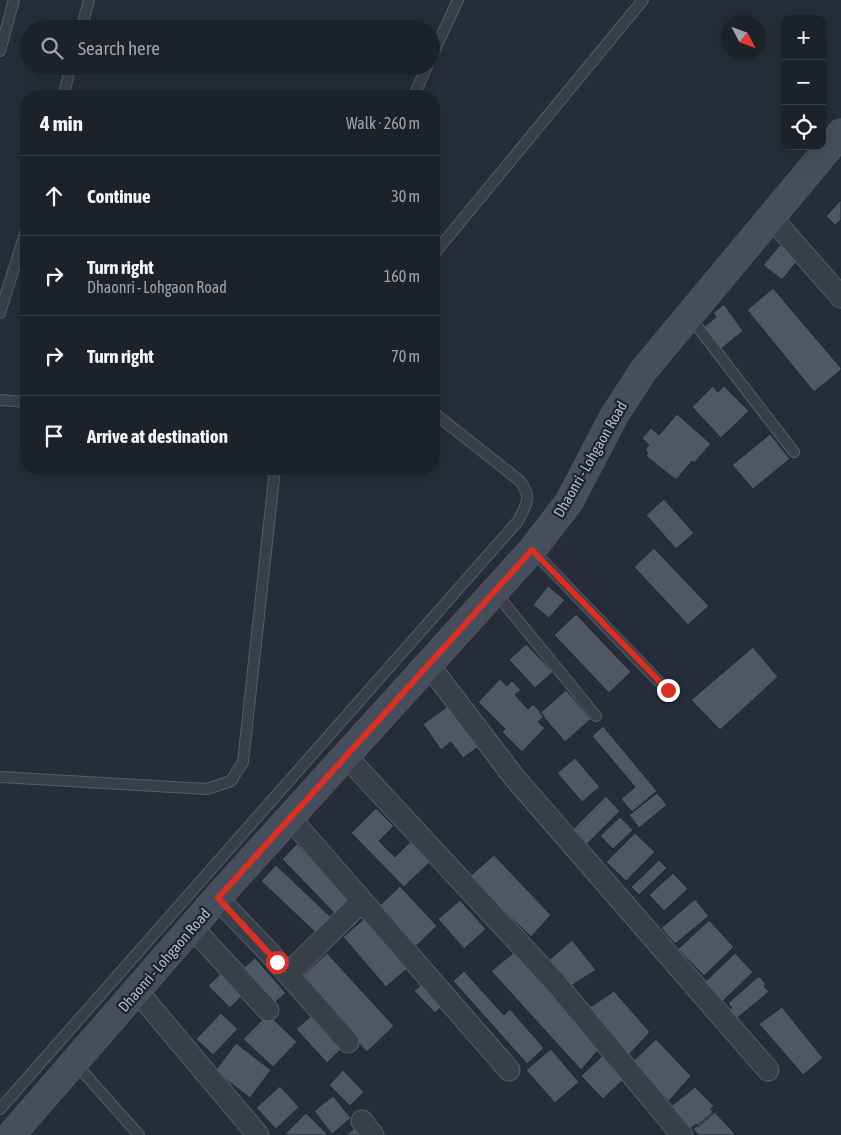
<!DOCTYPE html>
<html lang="en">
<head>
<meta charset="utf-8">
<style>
  :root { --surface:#1c222a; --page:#252a32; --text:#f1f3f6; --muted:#a0a4a8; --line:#3a3f47 }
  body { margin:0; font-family:"Asap Condensed",sans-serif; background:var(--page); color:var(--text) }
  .controls { position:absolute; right:15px; top:15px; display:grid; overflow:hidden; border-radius:10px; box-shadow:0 5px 20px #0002 }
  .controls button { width:45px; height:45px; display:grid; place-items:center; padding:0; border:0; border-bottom:1px solid var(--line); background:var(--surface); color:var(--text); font:25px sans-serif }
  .compass { position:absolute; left:721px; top:15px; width:45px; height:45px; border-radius:50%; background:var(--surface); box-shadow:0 5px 20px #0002; rotate:131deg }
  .stop { position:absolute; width:15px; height:15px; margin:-11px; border:4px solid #d93025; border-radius:50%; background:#fff }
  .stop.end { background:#d93025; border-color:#fff; box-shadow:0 1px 5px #0008 }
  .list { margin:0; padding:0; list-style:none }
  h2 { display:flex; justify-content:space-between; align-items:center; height:65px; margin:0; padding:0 20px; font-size:21px }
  h2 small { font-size:16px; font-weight:400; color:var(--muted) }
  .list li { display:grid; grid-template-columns:32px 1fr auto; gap:15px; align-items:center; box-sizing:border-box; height:80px; padding:0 20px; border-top:1px solid var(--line) }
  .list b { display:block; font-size:19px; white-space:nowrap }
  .list p { margin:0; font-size:16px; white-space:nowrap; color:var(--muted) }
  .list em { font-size:16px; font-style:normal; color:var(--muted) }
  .icon { flex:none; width:28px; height:28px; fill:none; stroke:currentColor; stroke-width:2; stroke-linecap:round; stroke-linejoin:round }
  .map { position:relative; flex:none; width:841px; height:1135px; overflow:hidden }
  .search { position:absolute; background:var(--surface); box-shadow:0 5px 20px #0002; left:20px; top:20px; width:420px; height:55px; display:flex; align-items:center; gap:12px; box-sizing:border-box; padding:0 18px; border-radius:28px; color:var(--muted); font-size:19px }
  .panel { position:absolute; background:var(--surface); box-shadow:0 5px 20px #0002; left:20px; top:90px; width:420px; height:385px; border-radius:20px }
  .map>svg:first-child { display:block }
</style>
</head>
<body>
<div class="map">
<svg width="841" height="1135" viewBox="0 0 841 1135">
  <rect width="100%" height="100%" fill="#262d38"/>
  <!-- building -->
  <path fill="#4e5764" stroke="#202630" d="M841 200V220L835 225 826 216Z
    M780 245 798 260 782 280 763 265Z
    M773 288 841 368V370L814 392 747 310Z
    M724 304 743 331 721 349 704 327 716 317 713 313Z
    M713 386 718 392 724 386 749 411 721 438 692 407Z
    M677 414 711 444 694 463 692 461 676 480 646 456 648 453 645 450 649 445 642 438 651 428 659 435Z
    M770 434 790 459 753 489 732 465Z
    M664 499 694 533 676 549 646 515Z
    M654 548 709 606 688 625 634 567Z
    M548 586 565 600 549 618 533 605Z
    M576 614 631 672 609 693 554 635Z
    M526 644 553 672 535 688 509 660Z
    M753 647 778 677 720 730 691 700Z
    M500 679 507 686 512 681 521 690 515 695 528 709 533 704 544 716 538 722 545 728 522 752 502 732 505 729 478 702Z
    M566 690 591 719 565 742 540 713Z
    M448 706 478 747 463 758 451 742 441 750 423 724Z
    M603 726 657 791 632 812 621 799 635 787 592 736Z
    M575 758 600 787 582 802 557 773Z
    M657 793 667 805 639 828 629 815Z
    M606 796 620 811 587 844 573 829Z
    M376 808 394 826 379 841 395 857 410 842 430 862 404 887 351 833Z
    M620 817 633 830 613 849 600 836Z
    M635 833 655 852 626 881 606 862Z
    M297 844 350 899 335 914 282 859Z
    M494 855 551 915 531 937 469 877Z
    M659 860 667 868 639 895 631 887Z
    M276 865 334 920 319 936 261 881Z
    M673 873 688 889 664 911 649 895Z
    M400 886 437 926 411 951 374 911Z
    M695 899 709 916 675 944 661 928Z
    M460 900 486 929 464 949 438 919Z
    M364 919 407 969 386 987 343 937Z
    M709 920 734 947 704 976 678 949Z
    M572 940 596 970 571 986 549 960Z
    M517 950 601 1047 581 1070 491 971Z
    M327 953 394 1026 367 1052 299 979Z
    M735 953 753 972 722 1002 704 983Z
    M255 958 286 993 270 1007 239 972Z
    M224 970 246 992 230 1008 208 986Z
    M464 971 504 1015 510 1009 544 1048 527 1064 453 981Z
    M759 976 766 984 764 986 769 992 736 1019 728 1009 732 1008 728 1003Z
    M424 982 444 1005 435 1013 414 991Z
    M614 991 650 1032 628 1056 586 1010Z
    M782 1007 823 1058 803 1075 759 1024Z
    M221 1013 238 1029 213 1055 196 1039Z
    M268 1014 297 1042 273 1067 243 1039Z
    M311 1016 341 1049 327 1063 296 1029Z
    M656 1039 691 1076 669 1101 632 1062Z
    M236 1043 271 1070 250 1098 215 1071Z
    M551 1049 579 1082 555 1103 526 1070Z
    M603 1055 625 1078 603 1099 581 1076Z
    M343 1070 364 1092 350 1106 329 1085Z
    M280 1086 299 1107 276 1129 256 1108Z
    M695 1087 714 1106 711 1109 714 1113 698 1127 696 1124 689 1130 670 1107Z
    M333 1096 351 1118 332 1134 314 1111Z
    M714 1111 735 1134 733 1135H698L693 1129Z
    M306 1113 328 1135H288L286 1133Z
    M356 1127 362 1135H346Z"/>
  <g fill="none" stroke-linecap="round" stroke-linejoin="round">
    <defs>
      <path id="lane" d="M81 29 89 0
        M0 51 14 0
        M431 58 458 0
        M63 96 71 66
        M414 96 427 66
        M434 254 643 0
        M0 313 26 230
        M690 317 794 452
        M0 400 26 402
        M533 551 667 690
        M495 592 596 716
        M0 777 207 789 231 781 243 762 275 469
        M75 1063 139 1135
        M0 1109 518 521C527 504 532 497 520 481L434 413"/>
      <path id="street" d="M771 217 841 297
        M428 664 514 777 768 1070
        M345 755 555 982 682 1135
        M290 818 509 1070
        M217 898 265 948 348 1042
        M193 928 268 1010
        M288 974 362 901
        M137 991 258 1135
        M362 1121 373 1135"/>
      <path id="secondary" d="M11 1135 217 898 532 550 569 502 614 416 643 371 841 133"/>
    </defs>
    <!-- lane casing -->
    <use href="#lane" stroke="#575d67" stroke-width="12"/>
    <!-- street casing -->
    <use href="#street" stroke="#575d67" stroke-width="23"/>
    <!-- secondary casing -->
    <use href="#secondary" stroke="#575d67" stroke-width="29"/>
    <!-- lane -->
    <use href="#lane" stroke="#393f49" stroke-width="10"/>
    <!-- street -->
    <use href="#street" stroke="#393f49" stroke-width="21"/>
    <!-- secondary -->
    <use href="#secondary" stroke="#474e5b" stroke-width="28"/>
  </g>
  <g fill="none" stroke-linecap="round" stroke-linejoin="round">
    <!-- route -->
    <path stroke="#d93025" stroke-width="6" d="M277 962 218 898 532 550 668 690"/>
  </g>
  <g text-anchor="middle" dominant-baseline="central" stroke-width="4.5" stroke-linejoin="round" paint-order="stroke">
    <!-- street labels -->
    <g font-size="15" fill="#b4bac5" stroke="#1e242e">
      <text transform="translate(590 459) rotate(-60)">Dhaonri - Lohgaon Road</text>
      <text transform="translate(164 960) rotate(-49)">Dhaonri - Lohgaon Road</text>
    </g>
  </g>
</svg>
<div class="controls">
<button>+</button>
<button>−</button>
<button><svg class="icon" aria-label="locate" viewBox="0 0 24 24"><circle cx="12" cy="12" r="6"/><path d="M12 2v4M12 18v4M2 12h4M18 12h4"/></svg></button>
</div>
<svg class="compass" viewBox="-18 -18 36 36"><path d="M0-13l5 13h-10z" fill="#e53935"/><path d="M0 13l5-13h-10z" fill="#a0a4a8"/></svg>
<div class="stop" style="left:277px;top:962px"></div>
<div class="stop end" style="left:668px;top:690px"></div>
<div class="search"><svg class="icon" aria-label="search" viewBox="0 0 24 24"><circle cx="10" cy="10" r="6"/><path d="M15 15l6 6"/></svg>Search here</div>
<section class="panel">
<h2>4 min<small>Walk · 260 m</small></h2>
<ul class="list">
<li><svg class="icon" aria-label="ahead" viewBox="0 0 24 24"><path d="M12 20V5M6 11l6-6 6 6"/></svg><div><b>Continue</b></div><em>30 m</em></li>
<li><svg class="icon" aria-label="right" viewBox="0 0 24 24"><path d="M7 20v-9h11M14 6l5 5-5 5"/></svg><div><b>Turn right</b><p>Dhaonri - Lohgaon Road</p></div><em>160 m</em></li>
<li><svg class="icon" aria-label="right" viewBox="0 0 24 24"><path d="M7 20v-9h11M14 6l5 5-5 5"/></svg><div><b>Turn right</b></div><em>70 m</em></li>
<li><svg class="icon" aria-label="arrive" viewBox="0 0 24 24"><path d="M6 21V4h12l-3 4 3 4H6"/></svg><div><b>Arrive at destination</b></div></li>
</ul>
</section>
</div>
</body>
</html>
